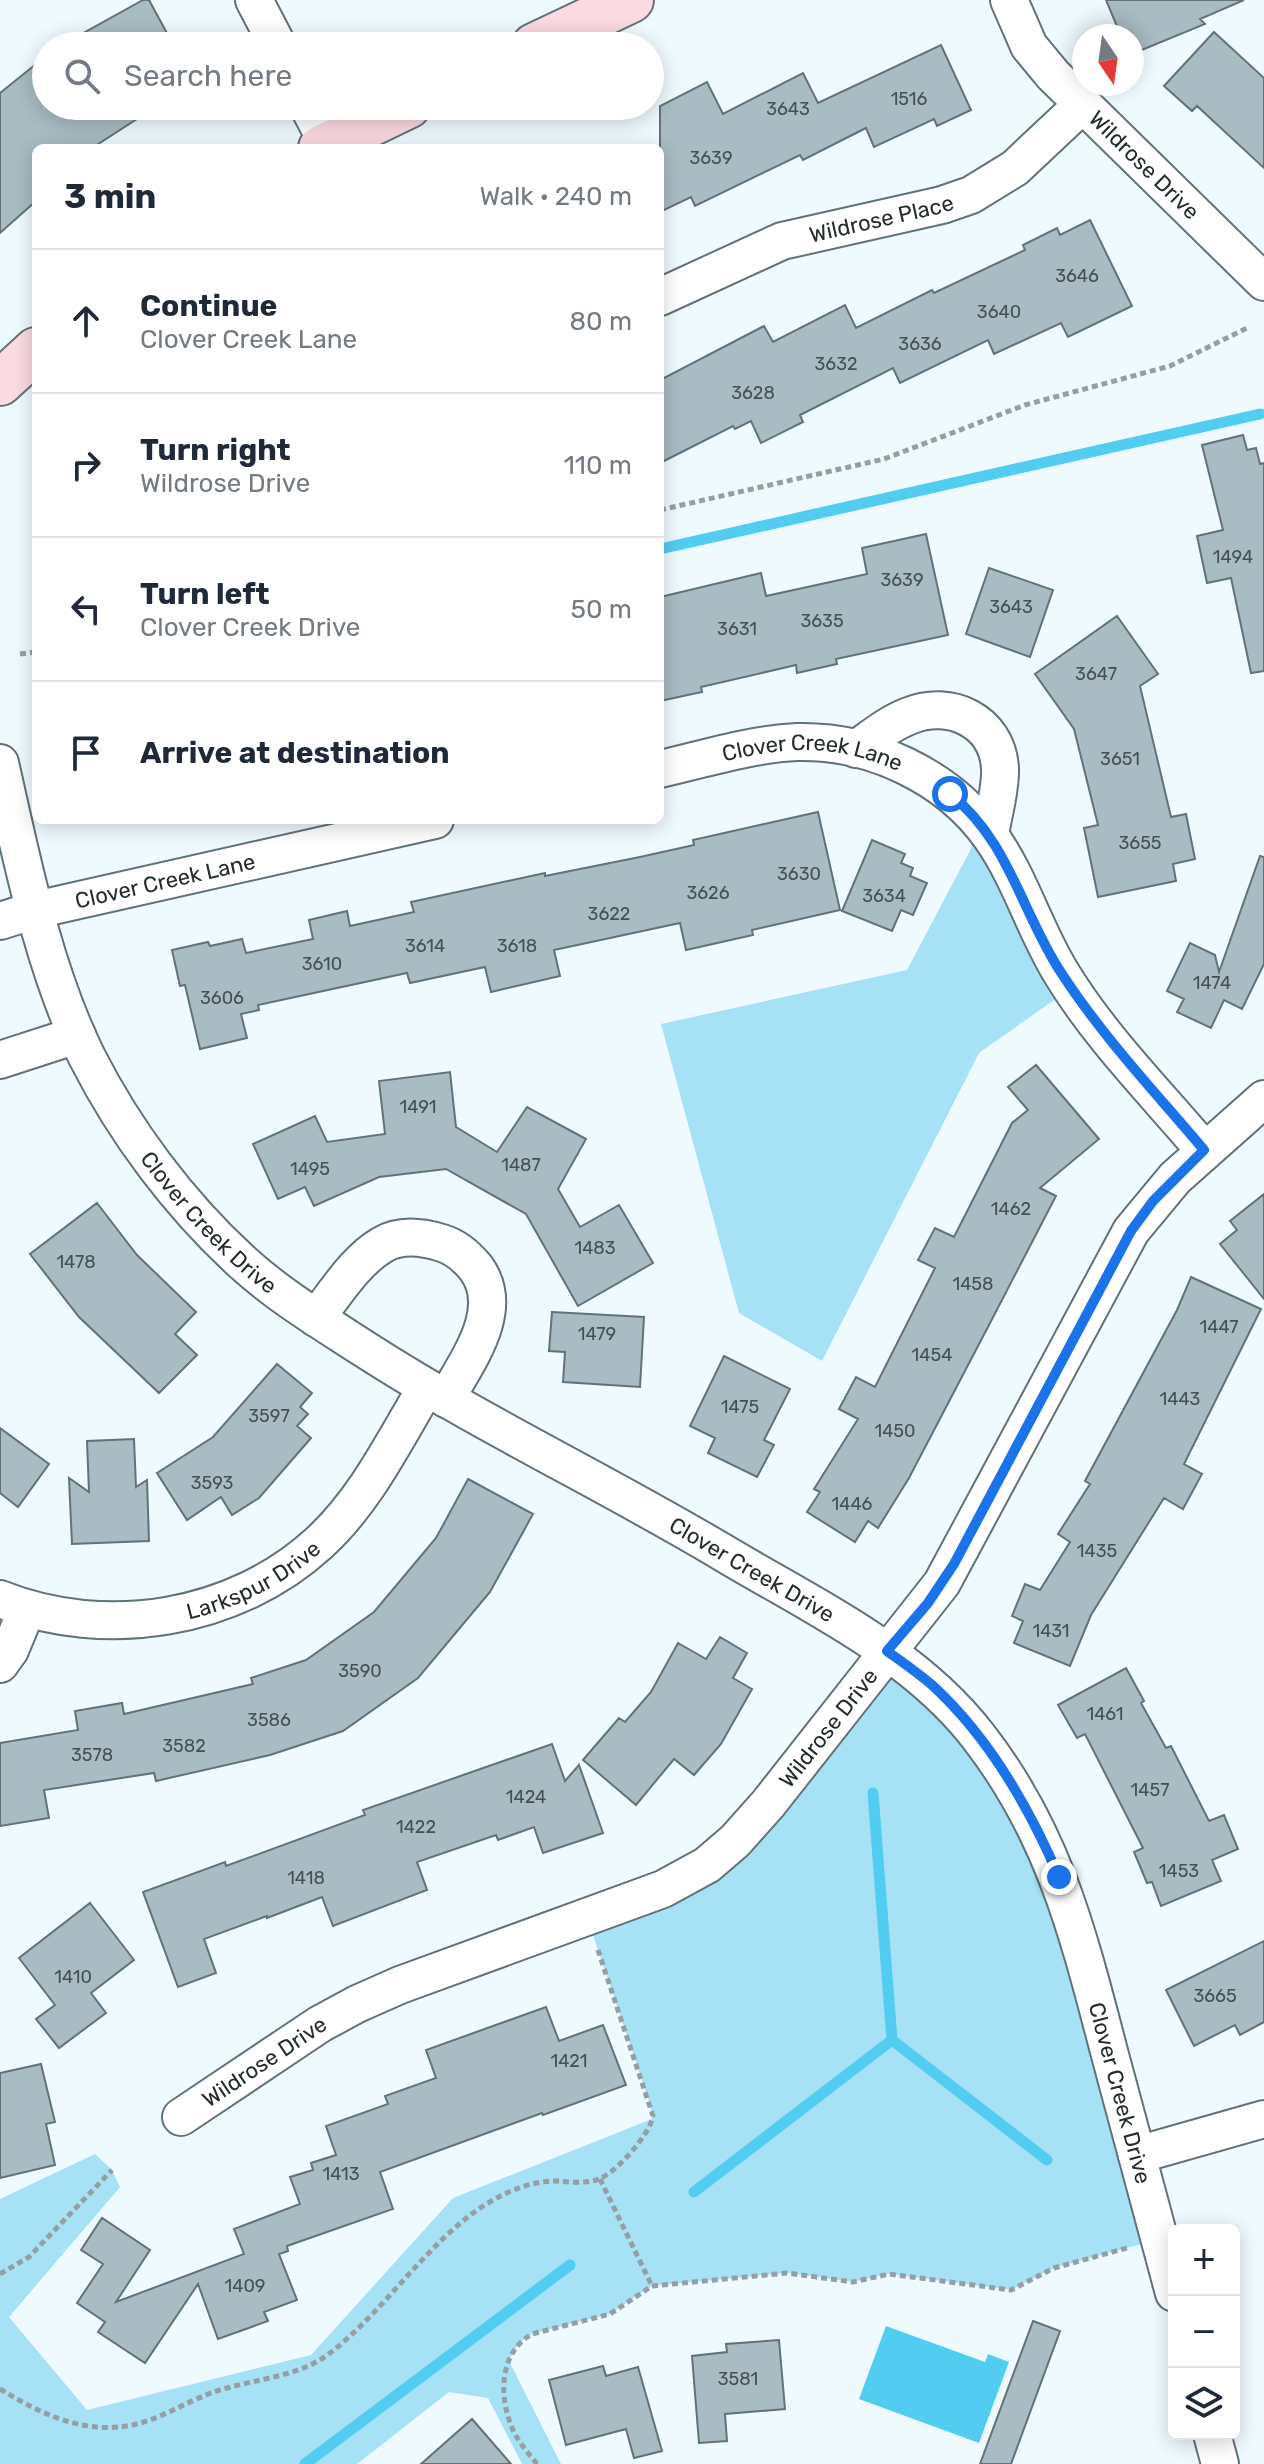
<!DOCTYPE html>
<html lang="en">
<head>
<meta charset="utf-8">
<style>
  :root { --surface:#fff; --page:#f2f2f3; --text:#1f2937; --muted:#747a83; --line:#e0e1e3 }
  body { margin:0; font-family:Rubik,sans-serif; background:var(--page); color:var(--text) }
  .controls { position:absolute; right:24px; bottom:24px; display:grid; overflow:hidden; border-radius:12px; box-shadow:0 4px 20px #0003 }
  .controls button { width:72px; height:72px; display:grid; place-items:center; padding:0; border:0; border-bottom:2px solid var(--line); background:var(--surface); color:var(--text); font:40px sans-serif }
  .compass { position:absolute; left:1072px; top:24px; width:72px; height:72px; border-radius:50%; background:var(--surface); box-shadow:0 4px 20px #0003; rotate:167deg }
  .stop { position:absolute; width:24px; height:24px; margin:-18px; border:6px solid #1a73e8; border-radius:50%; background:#fff }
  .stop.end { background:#1a73e8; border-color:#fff; box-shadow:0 2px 8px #0008 }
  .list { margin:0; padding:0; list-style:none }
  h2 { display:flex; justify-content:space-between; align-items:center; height:104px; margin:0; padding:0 32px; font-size:34px }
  h2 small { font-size:26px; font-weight:400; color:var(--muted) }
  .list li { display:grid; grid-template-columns:52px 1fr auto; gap:24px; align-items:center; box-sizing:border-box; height:144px; padding:0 32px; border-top:2px solid var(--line) }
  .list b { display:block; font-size:30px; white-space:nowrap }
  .list p { margin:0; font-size:26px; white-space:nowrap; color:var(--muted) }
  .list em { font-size:26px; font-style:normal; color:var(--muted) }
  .icon { flex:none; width:44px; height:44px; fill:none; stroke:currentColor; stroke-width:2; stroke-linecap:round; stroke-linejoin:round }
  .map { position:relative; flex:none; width:1264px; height:2464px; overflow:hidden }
  .search { position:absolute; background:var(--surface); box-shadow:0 4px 20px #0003; left:32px; top:32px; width:632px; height:88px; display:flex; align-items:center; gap:20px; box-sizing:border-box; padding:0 28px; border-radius:44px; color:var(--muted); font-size:30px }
  .panel { position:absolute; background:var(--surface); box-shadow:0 4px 20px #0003; left:32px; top:144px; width:632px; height:680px; border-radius:12px }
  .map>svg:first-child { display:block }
</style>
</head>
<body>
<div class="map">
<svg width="1264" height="2464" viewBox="0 0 1264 2464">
  <rect width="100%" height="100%" fill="#effaff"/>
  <!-- green -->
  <path fill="#a6e1f5" d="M983 826 1071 988 979 1053 822 1361 739 1313 661 1024 907 970Z
    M887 1651 1003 1771 1160 2239 1054 2268 1011 2290 889 2274 853 2282 787 2273 652 2286 610 2314 532 2334C520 2340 514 2350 509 2361L561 2464H522L488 2398 449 2392 357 2464H0V2199L95 2154 112 2170 120 2187 9 2317 87 2410 311 2355 453 2198 652 2119 650 2104 587 1917 680 1881Z"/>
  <!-- water -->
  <path fill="#53ccf1" d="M886 2326 985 2362 988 2354 1009 2362 979 2443 859 2399Z"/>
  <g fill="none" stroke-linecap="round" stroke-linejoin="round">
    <!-- stream -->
    <path stroke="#53ccf1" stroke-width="11" d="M660 549 1260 414
      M873 1793 892 2040 1047 2160
      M694 2192 892 2040
      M305 2464 570 2265"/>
  </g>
  <!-- building -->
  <path fill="#a9bcc3" stroke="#617379" stroke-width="2" d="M143 0H149L174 46H60Z
    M1106 0H1244L1200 19 1205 24 1132 54V36H1121Z
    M1214 32 1264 78V168L1197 106 1192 111 1164 86Z
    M941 45 971 110 937 126 934 119 874 147 866 128 803 160 800 155 695 206 691 197 660 212V106L707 82 723 114 803 73 818 103Z
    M46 56V106H157L92 148H36V201L0 233V93Z
    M1090 220 1132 306 1068 337 1061 323 994 354 988 340 900 383 893 368 800 415 803 422 761 443 751 421 735 429 733 426 660 463V380L764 326 773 342 845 305 856 328 932 290 934 293 1025 250 1023 245 1057 228 1060 235Z
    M1243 435 1247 450 1256 448 1260 464 1264 463V671L1251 673 1231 578 1207 583 1197 536 1223 530 1202 445Z
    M926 534 948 635 836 659 837 664 797 673 796 665 701 687 702 692 660 701V597L761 573 766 596 867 574 862 548Z
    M989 568 1053 590 1030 657 966 634Z
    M1117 616 1158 674 1140 686 1171 817 1186 814 1195 859 1173 864 1176 881 1098 897 1084 828 1098 825 1074 729 1035 674Z
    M818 812 840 910 752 930 753 935 686 950 680 923 554 950 560 976 491 992 485 967 410 983 407 973 258 1005 259 1010 241 1014 247 1038 200 1049 185 985 180 986 172 950 208 942 210 946 242 939 246 953 313 939 309 920 347 911 350 926 414 912 411 902 545 873V876L640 857 694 845 693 840Z
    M872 840 905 854 901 863 913 868 910 876 927 883 913 915 901 910 892 931 842 911Z
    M1260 856 1264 857V964L1242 1009 1224 1000 1211 1028 1177 1012 1184 999 1167 991 1190 943 1215 955 1219 972Z
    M1036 1065 1099 1139 1040 1188 1056 1196 989 1325 909 1478 878 1528 868 1521 855 1542 807 1512 820 1492 814 1489 858 1419 839 1409 856 1377 875 1387 935 1268 918 1260 935 1228 954 1237 1012 1123 1028 1110 1008 1087Z
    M450 1072 456 1127 497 1152 527 1107 586 1139 558 1189 580 1227 619 1205 653 1263 578 1306 526 1214 446 1169 379 1177 314 1206 305 1187 278 1199 253 1144 315 1116 327 1142 385 1134 379 1081Z
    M1264 1194V1299L1220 1244 1237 1230 1230 1221Z
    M97 1203 137 1255 196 1312 175 1334 197 1355 159 1393 79 1317 30 1254Z
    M1191 1277 1261 1309 1184 1464 1202 1474 1183 1509 1164 1498 1091 1615 1070 1666 1014 1643 1023 1621 1012 1616 1025 1584 1040 1590 1070 1542 1058 1534 1090 1484 1085 1481 1177 1310Z
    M552 1312 644 1317 640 1387 563 1382 565 1352 549 1351Z
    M724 1356 790 1389 764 1440 774 1445 757 1477 708 1453 715 1438 690 1426Z
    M277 1364 312 1393 300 1407 308 1414 297 1426 311 1438 259 1498 232 1515 221 1497 187 1520 157 1473 213 1437Z
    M0 1428 49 1464 18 1507 0 1493Z
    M134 1439 136 1487 147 1480 149 1541 72 1544 69 1478 89 1492 87 1441Z
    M468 1479 533 1514 490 1592 418 1678 343 1731 270 1755 156 1781 154 1773 44 1790 49 1818 0 1826V1743L78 1730 75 1711 122 1703 124 1714 253 1684 251 1678 306 1660 374 1612 436 1538Z
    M720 1637 747 1653 733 1678 752 1689 721 1744 694 1775 674 1759 636 1805 583 1760 619 1718 625 1722 651 1692 678 1643 706 1659Z
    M1126 1668 1144 1701 1141 1703 1166 1748 1171 1746 1209 1821 1224 1815 1238 1849 1212 1860 1221 1881 1161 1906 1152 1882 1147 1883 1134 1852 1143 1848 1085 1734 1077 1738 1058 1705Z
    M552 1744 565 1781 579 1765 603 1833 543 1853 534 1827 498 1840 496 1835 417 1862 427 1890 333 1926 322 1897 267 1918V1916L204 1939 216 1973 178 1987 143 1892 225 1862 226 1866 365 1815 363 1810Z
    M90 1903 134 1960 91 1993 106 2013 59 2048 36 2019 55 2005 19 1958Z
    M1264 1941V2022L1240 2035 1235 2025 1194 2046 1166 1990Z
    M546 2007 559 2041 603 2025 626 2085 543 2115 542 2113 380 2172 393 2209 287 2246 288 2251 279 2254 297 2300 264 2312 268 2321 218 2339 198 2284 145 2363 98 2332 105 2322 77 2303 103 2264 81 2250 102 2218 150 2250 116 2302 244 2254 234 2229 300 2204 290 2177 313 2170 311 2163 336 2155 326 2126 388 2104 385 2096 436 2078 426 2050Z
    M41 2064 55 2122 46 2124 55 2165 0 2178V2073Z
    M1033 2321 1060 2331 1011 2464H980Z
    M779 2340 785 2409 725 2414 727 2441 699 2443 692 2356 727 2352 726 2344Z
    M603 2366 606 2376 638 2367 662 2451 634 2458 626 2429 566 2445 549 2380Z
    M472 2419 511 2464H421Z"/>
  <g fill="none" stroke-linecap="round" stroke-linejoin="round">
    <defs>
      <g id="street">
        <path d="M254 0 278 46"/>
        <path id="s1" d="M1009 0 1029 46 1053 75 1264 282"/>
        <path d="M308 106 328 144"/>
        <path id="s2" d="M660 297 782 241 942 205 971 195 1015 168 1082 105"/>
        <path d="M856 749C873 737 890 723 909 716 950 699 997 721 1000 768 1001 790 993 814 990 835"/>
        <path id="s3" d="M0 763C22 860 43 968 87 1057 125 1132 179 1204 241 1261 279 1296 323 1322 366 1350 481 1424 605 1482 722 1552 812 1606 913 1652 978 1736 1055 1835 1079 1937 1110 2055 1131 2134 1153 2214 1174 2293"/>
        <path id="s4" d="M660 769C704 759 751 744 797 742 870 740 948 776 991 837 1020 878 1034 928 1060 971 1099 1036 1155 1092 1204 1150"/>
        <path id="s5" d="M0 921 35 910 435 820"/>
        <path d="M0 1060 77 1035"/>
        <path d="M316 1318C335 1294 355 1261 382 1245 400 1234 423 1237 442 1243 455 1247 467 1257 476 1268 507 1310 466 1362 446 1399"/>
        <path id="s6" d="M0 1599C106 1641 235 1620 319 1543 366 1500 394 1441 426 1388"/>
        <path d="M0 1664 10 1650 27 1609"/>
        <path id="s7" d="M181 2117 320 2024 357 2004 400 1985 663 1889 707 1865 735 1841 768 1804 942 1583 1131 1231 1175 1178 1264 1099"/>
        <path d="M1137 2155 1264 2119"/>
        <path d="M1212 2434 1220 2464"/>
      </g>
      <path id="secondary" d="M534 46 631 0
        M321 148 408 106
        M0 383 36 350"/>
    </defs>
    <!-- street casing -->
    <use href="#street" stroke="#617278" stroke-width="40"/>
    <!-- secondary casing -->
    <use href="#secondary" stroke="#617278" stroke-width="48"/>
    <!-- path -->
    <path stroke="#959fa3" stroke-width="5" stroke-dasharray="6 4" stroke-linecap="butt" d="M660 510 884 459 1025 405 1170 366 1249 327
      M20 654 36 652
      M600 2179 652 2286
      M0 2274 29 2257 112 2170
      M0 2389C51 2420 101 2442 160 2416 183 2406 203 2394 227 2388 262 2378 300 2376 330 2353 386 2310 429 2239 488 2203 510 2190 532 2181 557 2181 570 2182 586 2184 599 2179 617 2172 650 2134 653 2116L598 1950
      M537 2464C529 2454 520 2444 514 2432 499 2401 497 2354 532 2334L610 2314 652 2286 787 2273 853 2282 889 2274 1011 2290 1054 2268 1127 2248"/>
    <!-- street -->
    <use href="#street" stroke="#fff" stroke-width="36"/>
    <!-- secondary -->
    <use href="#secondary" stroke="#fbdae1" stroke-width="44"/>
  </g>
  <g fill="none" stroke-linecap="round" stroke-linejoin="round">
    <!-- route -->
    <path stroke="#1a73e8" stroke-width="10" d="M950 794C1009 840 1022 914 1062 974 1103 1037 1156 1093 1204 1150L1153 1201 1131 1231 954 1564 928 1603 887 1651C902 1662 918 1673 932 1685 989 1737 1029 1807 1059 1877"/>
  </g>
  <g text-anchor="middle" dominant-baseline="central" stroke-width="8" stroke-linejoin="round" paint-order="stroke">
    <!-- number labels -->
    <g font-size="18" fill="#455053">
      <text x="909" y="99">1516</text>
      <text x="788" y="109">3643</text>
      <text x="711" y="158">3639</text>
      <text x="1077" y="276">3646</text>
      <text x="999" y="312">3640</text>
      <text x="920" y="344">3636</text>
      <text x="836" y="364">3632</text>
      <text x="753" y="393">3628</text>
      <text x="1233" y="557">1494</text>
      <text x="902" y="580">3639</text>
      <text x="1011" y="607">3643</text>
      <text x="822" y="621">3635</text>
      <text x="737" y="629">3631</text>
      <text x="1096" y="674">3647</text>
      <text x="1120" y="759">3651</text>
      <text x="1140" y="843">3655</text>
      <text x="799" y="874">3630</text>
      <text x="708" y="893">3626</text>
      <text x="884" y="896">3634</text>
      <text x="609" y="914">3622</text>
      <text x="425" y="946">3614</text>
      <text x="517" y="946">3618</text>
      <text x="322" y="964">3610</text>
      <text x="1212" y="983">1474</text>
      <text x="222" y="998">3606</text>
      <text x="418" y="1107">1491</text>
      <text x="521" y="1165">1487</text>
      <text x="310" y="1169">1495</text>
      <text x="1011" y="1209">1462</text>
      <text x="595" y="1248">1483</text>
      <text x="76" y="1262">1478</text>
      <text x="973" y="1284">1458</text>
      <text x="1219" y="1327">1447</text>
      <text x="597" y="1334">1479</text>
      <text x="932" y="1355">1454</text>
      <text x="1180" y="1399">1443</text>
      <text x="740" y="1407">1475</text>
      <text x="269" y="1416">3597</text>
      <text x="895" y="1431">1450</text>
      <text x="212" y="1483">3593</text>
      <text x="852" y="1504">1446</text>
      <text x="1097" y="1551">1435</text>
      <text x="1051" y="1631">1431</text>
      <text x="360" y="1671">3590</text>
      <text x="1105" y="1714">1461</text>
      <text x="269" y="1720">3586</text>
      <text x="184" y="1746">3582</text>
      <text x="92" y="1755">3578</text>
      <text x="1150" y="1790">1457</text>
      <text x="526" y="1797">1424</text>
      <text x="416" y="1827">1422</text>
      <text x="1179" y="1871">1453</text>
      <text x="306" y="1878">1418</text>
      <text x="73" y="1977">1410</text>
      <text x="1215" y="1996">3665</text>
      <text x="569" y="2061">1421</text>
      <text x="341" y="2174">1413</text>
      <text x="245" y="2286">1409</text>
      <text x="738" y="2379">3581</text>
    </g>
    <!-- street labels -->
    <g font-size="22" fill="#242c2e" stroke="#fff">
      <text stroke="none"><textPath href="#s1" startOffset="216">Wildrose Drive</textPath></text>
      <text stroke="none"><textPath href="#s2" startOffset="236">Wildrose Place</textPath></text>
      <text stroke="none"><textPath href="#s4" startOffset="156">Clover Creek Lane</textPath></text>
      <text stroke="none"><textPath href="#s5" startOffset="170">Clover Creek Lane</textPath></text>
      <text stroke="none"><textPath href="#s3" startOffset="514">Clover Creek Drive</textPath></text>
      <text stroke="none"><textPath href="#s3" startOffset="1162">Clover Creek Drive</textPath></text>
      <text stroke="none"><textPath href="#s6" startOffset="264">Larkspur Drive</textPath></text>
      <text stroke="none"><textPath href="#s7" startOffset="770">Wildrose Drive</textPath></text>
      <text stroke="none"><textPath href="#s7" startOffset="100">Wildrose Drive</textPath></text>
      <text stroke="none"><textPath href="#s3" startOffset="1832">Clover Creek Drive</textPath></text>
    </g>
  </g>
</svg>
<div class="controls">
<button>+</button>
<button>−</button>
<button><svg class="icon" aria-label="layers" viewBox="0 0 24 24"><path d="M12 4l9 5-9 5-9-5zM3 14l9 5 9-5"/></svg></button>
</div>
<svg class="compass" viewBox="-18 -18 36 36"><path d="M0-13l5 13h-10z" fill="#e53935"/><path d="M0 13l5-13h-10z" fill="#747a83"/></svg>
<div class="stop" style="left:950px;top:794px"></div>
<div class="stop end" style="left:1059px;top:1877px"></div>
<div class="search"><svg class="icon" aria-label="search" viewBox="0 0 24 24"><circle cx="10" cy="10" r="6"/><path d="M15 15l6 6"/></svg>Search here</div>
<section class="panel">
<h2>3 min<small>Walk · 240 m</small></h2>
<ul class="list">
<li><svg class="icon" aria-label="ahead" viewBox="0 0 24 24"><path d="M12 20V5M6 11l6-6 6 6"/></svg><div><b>Continue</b><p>Clover Creek Lane</p></div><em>80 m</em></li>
<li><svg class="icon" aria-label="right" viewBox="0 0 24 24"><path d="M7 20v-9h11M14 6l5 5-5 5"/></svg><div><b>Turn right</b><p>Wildrose Drive</p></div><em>110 m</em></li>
<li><svg class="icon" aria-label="left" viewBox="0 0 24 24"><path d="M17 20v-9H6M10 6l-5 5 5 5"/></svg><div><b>Turn left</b><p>Clover Creek Drive</p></div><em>50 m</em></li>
<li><svg class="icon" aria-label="arrive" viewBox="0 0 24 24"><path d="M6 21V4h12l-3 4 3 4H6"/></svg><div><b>Arrive at destination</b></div></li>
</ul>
</section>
</div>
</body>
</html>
